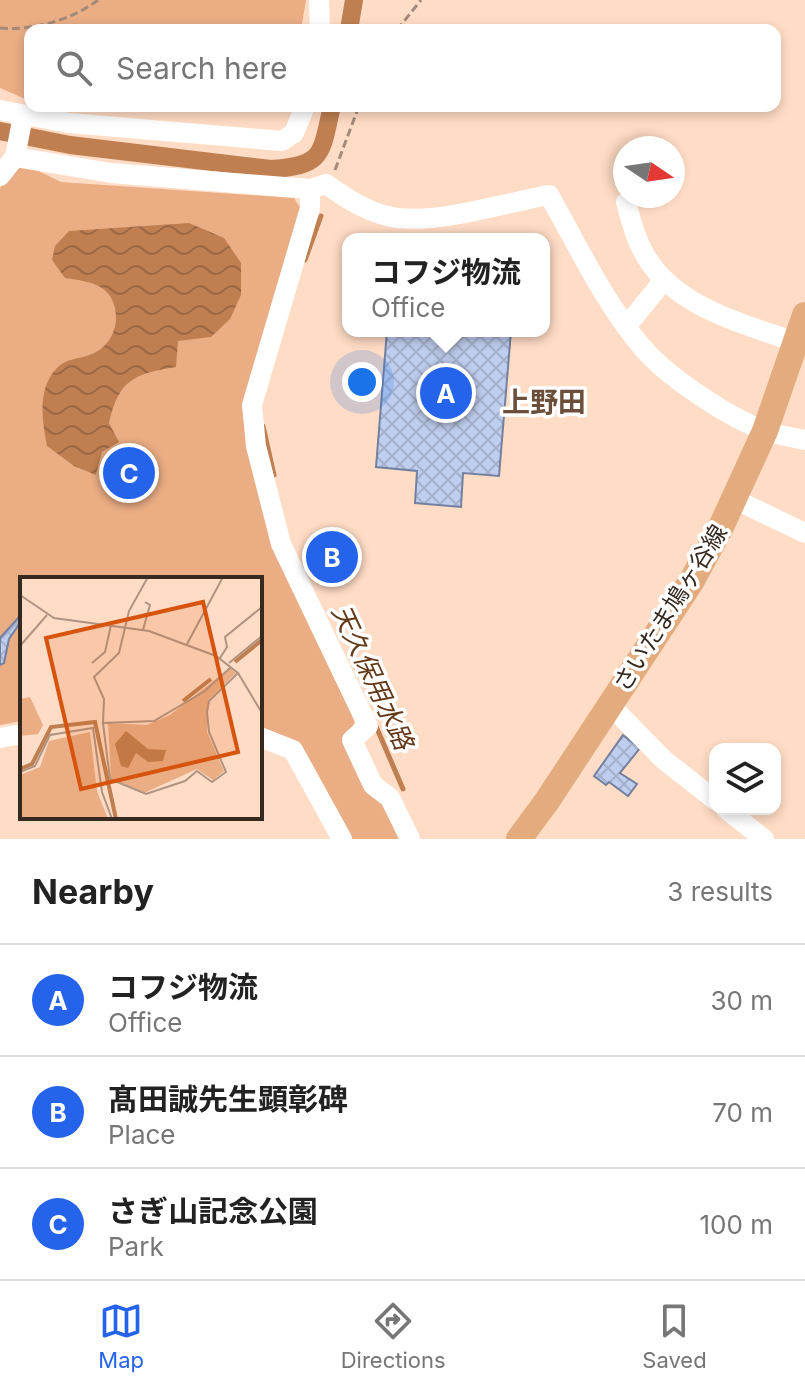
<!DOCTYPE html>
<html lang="en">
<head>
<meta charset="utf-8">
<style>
  :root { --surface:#fff; --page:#f6f6f6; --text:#222; --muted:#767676; --line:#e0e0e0; --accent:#2563eb }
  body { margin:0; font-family:Inter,"Noto Sans JP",sans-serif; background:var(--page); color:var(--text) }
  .controls { position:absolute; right:24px; bottom:24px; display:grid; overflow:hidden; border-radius:16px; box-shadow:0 4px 12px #0003 }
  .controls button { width:72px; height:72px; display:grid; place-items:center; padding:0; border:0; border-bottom:2px solid var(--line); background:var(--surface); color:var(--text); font:40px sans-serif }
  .compass { position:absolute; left:613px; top:136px; width:72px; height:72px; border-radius:50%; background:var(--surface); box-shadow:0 4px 12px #0003; rotate:103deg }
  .you { position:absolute; left:362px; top:382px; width:28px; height:28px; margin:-20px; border:6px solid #fff; border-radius:50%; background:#1a73e8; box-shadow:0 0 0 12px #1a73e833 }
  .badge { display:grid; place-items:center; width:52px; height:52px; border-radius:50%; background:var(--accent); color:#fff; font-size:26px; font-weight:700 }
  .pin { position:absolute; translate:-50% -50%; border:4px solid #fff; box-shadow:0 2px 8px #0006 }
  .popup { position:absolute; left:342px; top:233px; width:208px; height:104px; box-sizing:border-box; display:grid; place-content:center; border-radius:16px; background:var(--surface); filter:drop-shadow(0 2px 6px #0005); font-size:26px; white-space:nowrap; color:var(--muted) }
  .popup b { font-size:30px; color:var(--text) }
  .popup::after { content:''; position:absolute; left:50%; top:100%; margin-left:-16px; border:16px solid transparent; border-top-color:var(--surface) }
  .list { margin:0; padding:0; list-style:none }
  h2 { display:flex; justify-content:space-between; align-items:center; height:104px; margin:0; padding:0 32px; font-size:34px }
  h2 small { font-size:26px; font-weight:400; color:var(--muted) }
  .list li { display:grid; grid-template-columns:52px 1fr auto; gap:24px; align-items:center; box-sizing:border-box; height:112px; padding:0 32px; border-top:2px solid var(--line) }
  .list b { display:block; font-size:30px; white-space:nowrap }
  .list p { margin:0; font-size:26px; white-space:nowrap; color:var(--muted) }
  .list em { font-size:26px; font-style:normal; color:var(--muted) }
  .icon { flex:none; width:44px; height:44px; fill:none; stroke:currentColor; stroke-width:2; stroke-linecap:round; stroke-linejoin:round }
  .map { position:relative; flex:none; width:805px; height:839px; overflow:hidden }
  .search { position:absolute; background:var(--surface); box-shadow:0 4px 12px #0003; left:24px; right:24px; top:24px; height:88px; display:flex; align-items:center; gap:20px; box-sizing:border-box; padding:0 28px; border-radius:16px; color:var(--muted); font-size:30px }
  .sheet { height:440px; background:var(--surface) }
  nav { display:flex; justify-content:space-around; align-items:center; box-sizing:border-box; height:112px; border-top:2px solid var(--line); background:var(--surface); font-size:22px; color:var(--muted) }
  nav a { display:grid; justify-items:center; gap:4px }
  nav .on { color:var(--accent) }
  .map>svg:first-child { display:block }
</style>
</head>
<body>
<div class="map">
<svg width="805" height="839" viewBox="0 0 805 839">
  <defs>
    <pattern id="water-waves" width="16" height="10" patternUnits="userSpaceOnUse" patternTransform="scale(2)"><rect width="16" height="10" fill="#bf7f51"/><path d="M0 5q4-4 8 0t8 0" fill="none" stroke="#9c6843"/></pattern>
    <pattern id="building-cross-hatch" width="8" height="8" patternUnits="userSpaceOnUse" patternTransform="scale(2)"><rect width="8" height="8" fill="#bfcdee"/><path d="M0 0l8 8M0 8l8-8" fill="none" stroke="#a5b0cc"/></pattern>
  </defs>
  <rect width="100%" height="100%" fill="#ffdcc5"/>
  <!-- green -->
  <path fill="#eaad84" d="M0 0H306L301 30H30V101L0 88Z
    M18 164 32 168 61 182 294 198 302 211 257 355 269 536 357 714 348 741 371 790 396 823 403 839H352L301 746 260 729V579H22V721L0 725V188Z"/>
  <!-- water -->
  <path fill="url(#water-waves)" d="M189 223 224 238 241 263V295L230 319 211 337 178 341 176 367C134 374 119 379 109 423L119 442 102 452 96 475 74 466 47 446C42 421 37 388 57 368 66 358 80 359 92 354 114 345 123 317 110 296 101 282 79 280 65 278L52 260 55 246 69 231Z"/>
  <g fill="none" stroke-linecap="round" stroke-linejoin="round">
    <!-- stream -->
    <path stroke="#bf7f51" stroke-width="5" d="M305 260 321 216
      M263 426 274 475
      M375 724 403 789"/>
    <!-- canal -->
    <path stroke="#bf7f51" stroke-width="18" d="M349 30 354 0
      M0 131 70 145 271 169C325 166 321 153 332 106"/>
  </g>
  <!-- building -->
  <path fill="url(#building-cross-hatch)" stroke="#73809f" stroke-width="2" d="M387 331H511L499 476 463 473 461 507 415 503 417 471 376 467Z
    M21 615 22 620 9 639 4 663 0 665V638Z
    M623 735 640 748 620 773 637 784 628 796 609 782 606 785 594 776Z"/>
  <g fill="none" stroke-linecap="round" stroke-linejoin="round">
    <!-- path -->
    <path stroke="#a38a7a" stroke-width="3" stroke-dasharray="8 4" stroke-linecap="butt" d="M0 28C32 31 72 20 98 0
      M397 30 421 0
      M335 170 359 106"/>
    <!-- minor -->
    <path stroke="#fff" stroke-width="20" d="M319 0 320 30
      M0 110 69 123 282 141 294 133 305 106
      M15 157 111 173 310 189V208L252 405 256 446 281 544 368 726 352 740 373 785 390 798 410 839
      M15 157 23 116
      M0 176 15 157
      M310 189 326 184C347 199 370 214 397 218 442 223 505 203 549 195 578 246 604 302 642 347 666 376 728 417 763 430 776 435 791 437 805 440
      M626 202C630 216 633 230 639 243 665 305 739 322 795 342
      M626 327 664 280
      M734 499 805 533
      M610 705 664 760 715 800
      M260 737 293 750 342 839
      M0 738 22 734
      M726 809 764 839"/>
    <!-- major -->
    <path stroke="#e2ac7f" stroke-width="26" d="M519 839 547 801 691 582 720 529 765 431 805 315"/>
  </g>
  <g text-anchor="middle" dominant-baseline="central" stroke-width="7" stroke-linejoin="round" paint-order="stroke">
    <!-- street labels -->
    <g font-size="24" fill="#362920" stroke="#fff">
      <text transform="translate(670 608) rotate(-58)">さいたま鳩ヶ谷線</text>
    </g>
    <!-- water labels -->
    <g font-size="26" font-style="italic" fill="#653917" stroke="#fff">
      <text transform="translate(373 677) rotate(65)">天久保用水路</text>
    </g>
    <!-- quarter labels -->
    <g font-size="28" font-weight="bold" fill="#6b4f3b" stroke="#fff">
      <text x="544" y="402">上野田</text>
    </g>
  </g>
  <!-- overview -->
  <g transform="translate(20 577)">
    <rect width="242" height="242" fill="#ffdcc5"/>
    <path d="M210 91 216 96 188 123 187 155 204 194 193 203 177 192 124 216 91 201 88 146 127 148 150 138ZM10 120 23 148 18 157 0 159V122ZM70 155 77 214 88 242H0V198L20 190 29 164Z" fill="#eaad84"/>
    <path d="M106 154 128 172 146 173 143 184 128 185 116 176 108 191 101 189 95 167Z" fill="#bf7f51"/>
    <path fill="none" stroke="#bf7f51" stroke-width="4" d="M215 85 242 63M163 124 191 102M0 192 12 187 31 150 75 145 96 242"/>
    <path fill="none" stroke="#af9483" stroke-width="2" d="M0 18 34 41 129 54 196 79 218 96 242 136M123 53 130 28 125 25M167 67 203 0M0 69 27 38M200 81 207 70 205 60 242 30M72 86 85 75 91 48M209 86 242 59M83 146 84 122 74 100 99 76 109 34 128 0M0 195 15 189 30 158 73 151 82 215 92 242M90 202 126 217 165 204 177 194 192 205 206 195 189 155 187 135 189 124 218 96M90 202 83 146 134 144 185 114 211 90"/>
    <path fill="#d6540e" fill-opacity="0.15" stroke="#d6540e" stroke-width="4" d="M183 25 218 175 61 212 26 61Z"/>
    <rect width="242" height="242" fill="none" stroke="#362920" stroke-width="4"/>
  </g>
</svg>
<div class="controls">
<button><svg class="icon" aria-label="layers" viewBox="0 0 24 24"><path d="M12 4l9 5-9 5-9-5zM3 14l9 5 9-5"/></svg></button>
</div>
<svg class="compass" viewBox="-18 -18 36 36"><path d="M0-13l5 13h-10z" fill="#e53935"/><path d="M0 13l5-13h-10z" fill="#767676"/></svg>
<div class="you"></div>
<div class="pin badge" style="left:446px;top:393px">A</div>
<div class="popup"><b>コフジ物流</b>Office</div>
<div class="pin badge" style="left:332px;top:557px">B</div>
<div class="pin badge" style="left:129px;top:473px">C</div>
<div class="search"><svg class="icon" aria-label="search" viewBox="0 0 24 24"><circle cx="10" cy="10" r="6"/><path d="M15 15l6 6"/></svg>Search here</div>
</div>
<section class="sheet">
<h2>Nearby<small>3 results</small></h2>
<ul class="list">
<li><span class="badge">A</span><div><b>コフジ物流</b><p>Office</p></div><em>30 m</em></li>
<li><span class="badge">B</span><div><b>髙田誠先生顕彰碑</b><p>Place</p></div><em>70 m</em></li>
<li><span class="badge">C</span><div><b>さぎ山記念公園</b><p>Park</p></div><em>100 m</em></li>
</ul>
</section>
<nav>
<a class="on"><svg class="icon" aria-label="map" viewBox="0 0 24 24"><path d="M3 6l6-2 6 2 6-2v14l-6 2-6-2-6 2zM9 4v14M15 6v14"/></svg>Map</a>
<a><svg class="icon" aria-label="directions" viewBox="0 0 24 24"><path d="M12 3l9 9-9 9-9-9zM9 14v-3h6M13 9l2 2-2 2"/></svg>Directions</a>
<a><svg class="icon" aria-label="saved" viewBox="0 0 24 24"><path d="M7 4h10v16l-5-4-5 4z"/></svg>Saved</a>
</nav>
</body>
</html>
